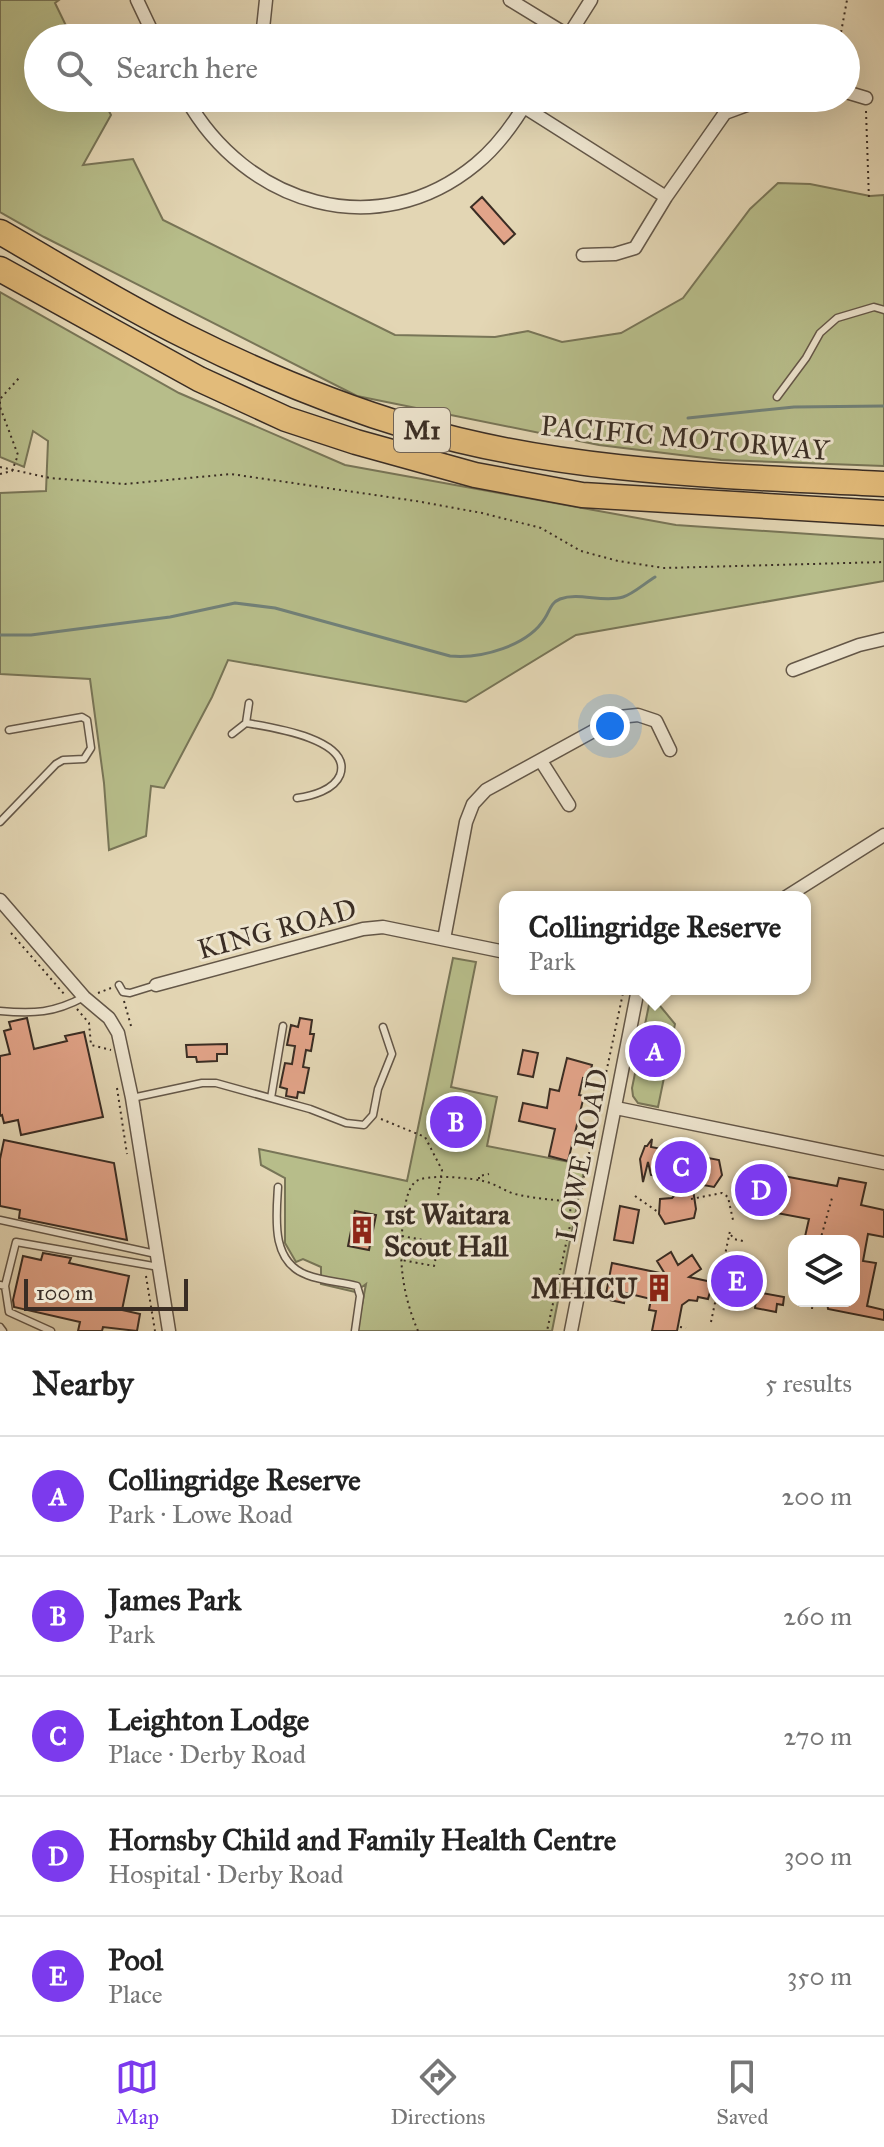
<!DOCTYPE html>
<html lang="en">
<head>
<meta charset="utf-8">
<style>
  :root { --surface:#fff; --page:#f6f6f6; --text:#222; --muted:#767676; --line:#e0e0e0; --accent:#7c3aed }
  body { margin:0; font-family:"IM FELL Great Primer",serif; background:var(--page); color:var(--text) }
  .controls { position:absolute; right:24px; bottom:24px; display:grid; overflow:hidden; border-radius:16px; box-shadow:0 8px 32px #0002 }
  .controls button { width:72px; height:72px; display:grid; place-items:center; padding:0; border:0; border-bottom:2px solid var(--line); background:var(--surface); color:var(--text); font:40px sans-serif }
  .scale { position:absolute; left:24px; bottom:20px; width:164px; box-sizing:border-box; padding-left:8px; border:4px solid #3a2d24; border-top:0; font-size:22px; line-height:28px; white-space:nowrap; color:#3a2d24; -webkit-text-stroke:6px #ede4ce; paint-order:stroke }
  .you { position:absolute; left:610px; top:726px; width:28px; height:28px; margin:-20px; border:6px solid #fff; border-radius:50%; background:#1a73e8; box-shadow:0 0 0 12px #1a73e833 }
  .badge { display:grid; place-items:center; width:52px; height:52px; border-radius:50%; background:var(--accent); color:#fff; font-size:26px; font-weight:700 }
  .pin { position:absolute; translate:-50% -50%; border:4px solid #fff; box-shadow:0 2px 8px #0006 }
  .popup { position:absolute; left:499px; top:891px; width:312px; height:104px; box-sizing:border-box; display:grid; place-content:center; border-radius:16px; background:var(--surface); filter:drop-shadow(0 2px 6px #0005); font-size:26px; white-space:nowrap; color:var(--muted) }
  .popup b { font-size:30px; color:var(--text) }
  .popup::after { content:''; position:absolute; left:50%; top:100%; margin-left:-16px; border:16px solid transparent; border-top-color:var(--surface) }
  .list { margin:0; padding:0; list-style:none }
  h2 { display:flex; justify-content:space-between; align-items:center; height:104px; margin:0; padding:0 32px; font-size:34px }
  h2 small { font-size:26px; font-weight:400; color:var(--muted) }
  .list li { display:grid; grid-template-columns:52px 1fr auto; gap:24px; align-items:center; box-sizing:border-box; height:120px; padding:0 32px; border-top:2px solid var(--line) }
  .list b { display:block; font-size:30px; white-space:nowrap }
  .list p { margin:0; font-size:26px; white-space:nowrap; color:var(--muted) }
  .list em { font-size:26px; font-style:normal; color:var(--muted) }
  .icon { flex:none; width:44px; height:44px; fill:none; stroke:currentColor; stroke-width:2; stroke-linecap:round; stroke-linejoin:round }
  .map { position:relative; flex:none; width:884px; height:1331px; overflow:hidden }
  .search { position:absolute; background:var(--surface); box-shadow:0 8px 32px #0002; left:24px; right:24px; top:24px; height:88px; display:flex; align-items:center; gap:20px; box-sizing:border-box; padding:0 28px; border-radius:44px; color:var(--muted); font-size:30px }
  .sheet { height:704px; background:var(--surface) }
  nav { display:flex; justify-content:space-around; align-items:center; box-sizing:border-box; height:112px; border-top:2px solid var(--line); background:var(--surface); font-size:22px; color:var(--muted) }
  nav a { display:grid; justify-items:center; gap:4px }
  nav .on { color:var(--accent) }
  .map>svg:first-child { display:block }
</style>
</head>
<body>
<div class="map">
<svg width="884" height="1331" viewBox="0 0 884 1331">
  <rect width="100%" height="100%" fill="#e3d6b4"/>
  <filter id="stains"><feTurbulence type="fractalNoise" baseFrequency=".0025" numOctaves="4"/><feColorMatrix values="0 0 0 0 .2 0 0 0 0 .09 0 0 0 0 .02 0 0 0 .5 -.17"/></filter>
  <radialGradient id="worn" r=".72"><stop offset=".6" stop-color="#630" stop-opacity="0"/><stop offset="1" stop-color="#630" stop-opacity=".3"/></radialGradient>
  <!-- green -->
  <path fill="#b7bd8a" stroke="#787557" stroke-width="2" d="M0 0H59L55 3 72 38H38V98H102L111 115 83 165 133 159 163 220 395 335 495 337 528 331 562 342 621 333 683 298 750 209 778 183 810 184 870 196 884 195V466L721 460 599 445 357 396 44 237 0 212Z
    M0 292 179 393 345 465 676 525 884 539V581L576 635 466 702 228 660 212 697 164 788 151 786 146 836 109 850 104 783 90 679 0 674V493L46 491 48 441 33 431 24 467 0 457Z
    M453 958 476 962 451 1087 497 1097 487 1146 585 1165 552 1331H357L366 1284 355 1292 321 1284V1267L303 1259 296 1262 285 1243V1178L261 1165 259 1149 407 1181Z
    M651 995 675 1024 658 1107 638 1103 633 1096 632 1088Z"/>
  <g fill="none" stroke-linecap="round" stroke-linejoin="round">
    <!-- stream -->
    <path stroke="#718179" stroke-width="3" d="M688 418 794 407 884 406
      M0 635H31L170 617 235 603 275 608 450 656C481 659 528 646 545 618 550 611 550 603 560 599 579 592 603 603 623 597 633 594 645 583 655 577"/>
  </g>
  <!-- building -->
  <path fill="#e2a489" stroke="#3a2d24" stroke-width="2" d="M482 197 515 234 504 244 471 207Z
    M27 1018 34 1049 67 1041 65 1036 84 1032 103 1117 21 1135 18 1120 4 1123 2 1115 0 1116V1056L10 1054 4 1031 11 1029 9 1022Z
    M300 1018 312 1020 310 1034H314L311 1051 306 1050 303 1067 309 1068 304 1093 298 1092 297 1098 286 1096 287 1089 280 1087 285 1063 292 1064 295 1046 287 1045 291 1025 298 1027Z
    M227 1044V1054H217V1061L197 1062 196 1057H187L186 1045Z
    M523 1050 538 1053 533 1077 518 1074Z
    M567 1058 592 1065 589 1079 583 1078 579 1095 584 1096 568 1161 549 1156 555 1129 519 1121 523 1103 547 1108 550 1089 559 1091Z
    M652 1139 651 1147 719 1160 722 1175 714 1187 692 1183 696 1209 694 1218 665 1224 659 1214 660 1199 672 1198 688 1182 651 1175 648 1162 643 1182 640 1159 645 1146H647Z
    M4 1140 114 1163 127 1240 19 1218 20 1210 0 1206V1159Z
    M757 1171 837 1186 839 1178 866 1183 861 1205 884 1210V1237L868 1234 863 1261 876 1263 867 1306 884 1310V1320L828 1309 827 1301H854V1241H804L809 1219 750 1208Z
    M620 1206 639 1210 633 1243 614 1240Z
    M355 1211 376 1215 369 1250 348 1246Z
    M671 1252 678 1265 692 1255 701 1269 689 1277 721 1284 725 1262 755 1268 751 1291 784 1297 783 1305 777 1304 776 1312 755 1308 756 1300 710 1292 708 1299 698 1297 697 1301 689 1300 682 1305 677 1331H652L656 1311 649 1310 651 1299 626 1293 624 1303 605 1299 612 1263 665 1274 657 1261Z
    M43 1253 71 1258 69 1263 129 1276 122 1310 140 1314 137 1331 103 1327 102 1331H78L80 1322 14 1307 13 1300 23 1256 41 1260Z"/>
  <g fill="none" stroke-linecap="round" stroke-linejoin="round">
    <defs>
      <path id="lane" d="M777 397 806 358 820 333 837 318 874 307 884 310
        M246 723C270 727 353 739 340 775 334 790 312 796 297 798
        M232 734 246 723 249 703
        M0 822 56 764 63 760 84 759 91 748 87 720 82 717 9 730
        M119 985 123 992 130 993 156 985
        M0 1011C34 1014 54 1013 84 997
        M132 1098 202 1083H216L310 1109 346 1123 364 1125 373 1115 378 1089 392 1054 383 1027
        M271 1098 283 1026
        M278 1187C276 1219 271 1262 307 1275 322 1281 341 1282 357 1286L360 1296 355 1331
        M0 1220 156 1254
        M0 1285 5 1286 9 1312 51 1331
        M5 1286 16 1242 159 1267
        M0 1327 3 1331"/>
      <path id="street" d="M137 0 155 38
        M510 0 569 36
        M262 38 266 0
        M567 38 591 0
        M846 92 866 98
        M186 98C245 204 377 246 476 164 498 146 515 122 529 98
        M524 107 666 197
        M583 255 615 254 635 248 666 197 725 113 766 98
        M793 670 859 645 884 639
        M541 761 569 805
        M786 897 884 835
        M0 900 84 997 109 1018 118 1033 132 1098 169 1331
        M444 939 466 822 473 804 486 790 619 717 638 715 656 721 670 750
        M156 985 363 929 383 927 505 952
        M616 1108 884 1163
        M571 1331 638 989"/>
      <path id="highway" d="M0 232C61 267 122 305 185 336 257 372 333 404 410 427 563 473 726 476 884 484
        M0 269 199 379 286 419 356 442 475 475 582 495 884 513"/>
    </defs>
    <!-- lane casing -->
    <use href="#lane" stroke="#645748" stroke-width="9"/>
    <!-- street casing -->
    <use href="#street" stroke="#645748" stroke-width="15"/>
    <!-- highway casing -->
    <use href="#highway" stroke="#3a2d24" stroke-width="27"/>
    <!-- path -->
    <path stroke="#3a2d24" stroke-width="2" stroke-dasharray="2 4" stroke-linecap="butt" d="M840 38 847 0
      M866 111 869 200
      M0 467 50 478 125 484 231 474 416 501 482 513 541 528 581 551 618 561 664 568 884 562
      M0 474 12 471 18 455 0 407V399L19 378
      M11 933 65 995
      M98 993 111 988
      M124 1001 131 1026
      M77 1009 89 1023 91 1045 111 1050
      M117 1088 127 1154
      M381 1119 425 1137 442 1170 438 1196
      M479 1179V1176L489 1174
      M635 1196 658 1212
      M691 1199 722 1193 728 1197 733 1220
      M570 1203 581 1191 623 993
      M731 1235 734 1239 743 1241
      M402 1236 439 1243 434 1266 402 1260
      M820 1241 832 1198
      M146 1276 155 1331
      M812 1309 813 1301
      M711 1322 730 1231
      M680 1327 686 1328
      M418 1331C403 1296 398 1261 403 1223 405 1211 405 1192 415 1182 425 1173 474 1178 487 1182 497 1185 505 1191 515 1194 531 1198 547 1199 563 1201L570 1206 571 1221 547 1331"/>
    <!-- lane -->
    <use href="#lane" stroke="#ede4ce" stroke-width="6"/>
    <!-- street -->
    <use href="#street" stroke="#ede4ce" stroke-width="12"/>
    <!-- highway -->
    <use href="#highway" stroke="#e2bb7a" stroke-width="24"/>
  </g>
  <!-- icons -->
  <defs>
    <symbol id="building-bare" viewBox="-9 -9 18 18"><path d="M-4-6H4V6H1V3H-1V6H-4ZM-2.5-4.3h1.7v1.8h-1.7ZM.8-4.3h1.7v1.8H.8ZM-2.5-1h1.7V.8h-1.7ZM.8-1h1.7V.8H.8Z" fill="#8f2418" stroke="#ede4ce" stroke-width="2.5" paint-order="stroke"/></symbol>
  </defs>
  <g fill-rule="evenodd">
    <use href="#building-bare" x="342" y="1210" width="40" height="40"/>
    <use href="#building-bare" x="639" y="1268" width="40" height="40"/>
  </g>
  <g text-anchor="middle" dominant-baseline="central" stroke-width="6" stroke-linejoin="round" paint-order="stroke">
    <!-- shield labels -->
    <rect fill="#ede4ce" stroke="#706457" stroke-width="2" x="394" y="408" width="56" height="44" rx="6"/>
    <g font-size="26" font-weight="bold" fill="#3a2d24">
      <text x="422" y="430">M1</text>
    </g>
    <!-- street labels -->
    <g font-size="28" fill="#3a2d24" stroke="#ede4ce">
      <text transform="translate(685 438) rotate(5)">PACIFIC MOTORWAY</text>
      <text transform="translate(277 929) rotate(-15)">KING ROAD</text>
      <text transform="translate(582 1155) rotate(-79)">LOWE ROAD</text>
    </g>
    <!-- poi labels -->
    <g font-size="28" font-weight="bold" fill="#3a2d24" stroke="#ede4ce" text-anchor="start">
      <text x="384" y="1214">1st Waitara<tspan x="384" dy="32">Scout Hall</tspan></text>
      <text x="637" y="1288" text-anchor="end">MHICU</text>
    </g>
  </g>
  <rect width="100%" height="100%" filter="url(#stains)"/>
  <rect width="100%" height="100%" fill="url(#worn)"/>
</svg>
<div class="controls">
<button><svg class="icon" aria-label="layers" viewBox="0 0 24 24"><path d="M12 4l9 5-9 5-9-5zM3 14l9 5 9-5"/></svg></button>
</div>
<div class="scale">100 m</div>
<div class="you"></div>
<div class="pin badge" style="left:655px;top:1051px">A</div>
<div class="popup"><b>Collingridge Reserve</b>Park</div>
<div class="pin badge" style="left:456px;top:1122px">B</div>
<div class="pin badge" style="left:681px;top:1167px">C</div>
<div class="pin badge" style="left:761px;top:1190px">D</div>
<div class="pin badge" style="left:737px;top:1281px">E</div>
<div class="search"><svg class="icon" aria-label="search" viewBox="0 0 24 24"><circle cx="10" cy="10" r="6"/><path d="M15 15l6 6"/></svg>Search here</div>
</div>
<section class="sheet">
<h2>Nearby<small>5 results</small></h2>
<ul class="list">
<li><span class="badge">A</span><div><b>Collingridge Reserve</b><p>Park · Lowe Road</p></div><em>200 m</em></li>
<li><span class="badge">B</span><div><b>James Park</b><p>Park</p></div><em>260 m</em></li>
<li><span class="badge">C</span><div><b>Leighton Lodge</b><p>Place · Derby Road</p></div><em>270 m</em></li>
<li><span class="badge">D</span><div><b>Hornsby Child and Family Health Centre</b><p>Hospital · Derby Road</p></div><em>300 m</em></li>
<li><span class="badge">E</span><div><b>Pool</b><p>Place</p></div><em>350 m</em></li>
</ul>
</section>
<nav>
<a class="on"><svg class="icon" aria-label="map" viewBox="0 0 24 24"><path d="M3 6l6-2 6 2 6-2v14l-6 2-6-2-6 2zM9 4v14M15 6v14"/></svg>Map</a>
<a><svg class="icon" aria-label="directions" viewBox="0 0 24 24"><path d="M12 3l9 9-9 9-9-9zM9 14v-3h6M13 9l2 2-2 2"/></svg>Directions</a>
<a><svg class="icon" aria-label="saved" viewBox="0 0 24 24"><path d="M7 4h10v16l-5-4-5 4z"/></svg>Saved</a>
</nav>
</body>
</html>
